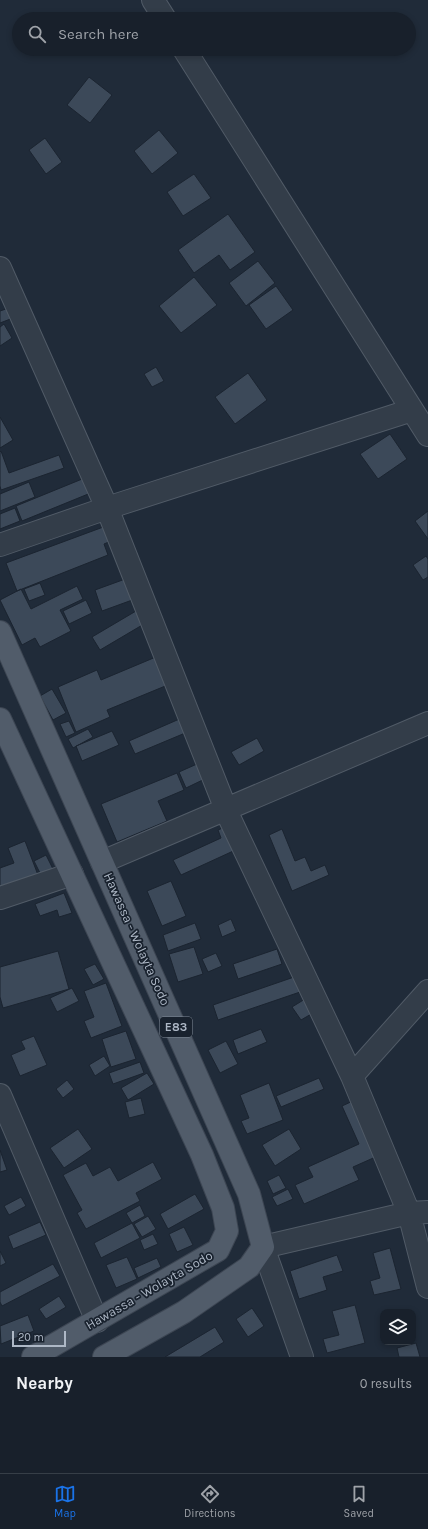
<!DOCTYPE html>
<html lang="en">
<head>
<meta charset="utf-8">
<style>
  :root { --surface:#18202b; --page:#252d37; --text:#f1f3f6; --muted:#9fa3a9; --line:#363e47; --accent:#1a73e8 }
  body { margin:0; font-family:Karla,sans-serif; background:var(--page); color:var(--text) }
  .controls { position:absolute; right:12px; bottom:12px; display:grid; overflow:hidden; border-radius:8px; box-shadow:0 2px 6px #0003 }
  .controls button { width:36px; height:36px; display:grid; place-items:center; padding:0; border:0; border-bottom:1px solid var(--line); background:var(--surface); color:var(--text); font:20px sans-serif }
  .scale { position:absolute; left:12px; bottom:10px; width:54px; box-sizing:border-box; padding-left:4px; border:2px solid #aeb8c6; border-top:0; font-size:11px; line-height:14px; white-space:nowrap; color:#aeb8c6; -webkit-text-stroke:3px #19222e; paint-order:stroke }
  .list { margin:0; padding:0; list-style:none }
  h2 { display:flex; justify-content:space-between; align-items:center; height:52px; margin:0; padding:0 16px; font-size:17px }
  h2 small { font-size:13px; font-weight:400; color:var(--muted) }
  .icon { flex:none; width:22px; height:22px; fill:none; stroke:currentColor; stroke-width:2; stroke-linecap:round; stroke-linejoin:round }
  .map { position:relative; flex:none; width:428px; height:1357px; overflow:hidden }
  .search { position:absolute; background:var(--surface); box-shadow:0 2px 6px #0003; left:12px; right:12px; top:12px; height:44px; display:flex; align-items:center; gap:10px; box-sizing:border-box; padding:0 14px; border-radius:22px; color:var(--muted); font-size:15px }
  .sheet { height:116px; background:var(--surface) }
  nav { display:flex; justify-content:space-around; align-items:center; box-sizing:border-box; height:56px; border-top:1px solid var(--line); background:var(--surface); font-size:11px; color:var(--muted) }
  nav a { display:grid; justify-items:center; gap:2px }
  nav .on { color:var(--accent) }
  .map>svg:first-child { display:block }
</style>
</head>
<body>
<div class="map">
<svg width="428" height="1357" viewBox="0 0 428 1357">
  <rect width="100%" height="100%" fill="#202b39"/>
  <!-- building -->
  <path fill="#3c4959" stroke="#1b2430" d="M89 77 112 95 90 123 67 105Z
    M159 130 178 153 152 174 134 151Z
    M45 138 62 162 46 174 29 150Z
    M194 174 211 198 183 216 167 192Z
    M228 214 255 252 230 270 219 255 194 273 178 250Z
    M258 261 275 283 246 306 229 283Z
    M194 277 217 305 181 333 159 306Z
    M276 286 293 310 266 329 249 305Z
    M9 308 13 318 0 323V311Z
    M4 324 12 338 0 346V327Z
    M156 367 164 381 152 387 144 374Z
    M248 373 267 400 235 424 215 397Z
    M0 417 13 440 0 448Z
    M390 434 407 459 378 479 360 454Z
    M1 451 9 473 59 455 64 468 1 490 0 486V452Z
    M92 475 98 490 22 521 16 506Z
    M29 482 35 497 0 511V494Z
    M15 508 20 521 0 529V514Z
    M428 511V539L415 521Z
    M106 526 111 541 104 544 108 555 17 591 6 563Z
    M426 556 428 559V577L423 580 413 565Z
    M128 578 135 599 102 611 95 590Z
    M40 583 45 595 29 601 24 589Z
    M77 586 83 599 60 610 71 631 40 647 35 638 22 645 0 600 21 589 31 609Z
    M86 600 92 613 69 624 63 611Z
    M136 611 144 624 100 650 92 637Z
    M163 654 175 682 107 710 110 717 76 732 58 687 97 670 101 680Z
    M52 689 66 713 53 720 40 696Z
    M184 717 190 731 135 754 129 741Z
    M69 721 75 733 66 737 60 724Z
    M88 729 93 737 73 748 68 739Z
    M112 731 119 745 82 761 76 746Z
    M257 738 264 751 239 765 231 752Z
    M206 760 213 775 186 788 179 772Z
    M177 773 184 790 158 801 167 821 117 842 101 804Z
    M232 824 242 847 181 875 173 860 221 838 218 830Z
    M282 829 295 861 305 857 311 871 325 865 329 875 292 891 269 835Z
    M25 841 38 875 0 888V868L14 863 8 848Z
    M46 855 53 869 41 875 34 861Z
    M171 881 186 916 162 926 147 891Z
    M64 893 72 913 59 917 57 910 40 916 35 904Z
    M231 919 236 931 222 937 218 925Z
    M195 923 201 939 168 951 163 935Z
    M194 947 203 974 178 982 169 954Z
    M277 949 282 964 238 979 233 964Z
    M58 951 69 989 3 1008 0 997V967Z
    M216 953 222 966 208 972 202 959Z
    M95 964 104 979 93 985 84 969Z
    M297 976 303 991 218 1020 213 1005Z
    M106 983 122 1026 91 1038 84 1021 94 1017 84 991Z
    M72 988 79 1001 57 1012 50 998Z
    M305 999 313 1013 301 1020 292 1007Z
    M261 1029 267 1042 238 1054 233 1040Z
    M126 1031 136 1059 111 1067 102 1039Z
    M34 1036 47 1065 20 1076 11 1055 25 1049 21 1041Z
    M226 1041 238 1064 220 1073 208 1050Z
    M104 1056 110 1066 95 1076 89 1065Z
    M140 1062 144 1073 113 1084 109 1073Z
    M147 1073 154 1084 128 1100 121 1088Z
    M319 1078 324 1089 281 1107 276 1096Z
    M67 1080 74 1089 63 1098 56 1089Z
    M269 1083 283 1120 247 1134 241 1121 249 1118 240 1095Z
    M141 1098 145 1114 129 1118 125 1102Z
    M355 1100 380 1155 353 1167 359 1180 304 1204 295 1185 313 1177 308 1167 359 1144 342 1106Z
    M78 1129 92 1149 64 1168 50 1148Z
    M289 1129 301 1149 275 1166 262 1145Z
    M0 1150 7 1170 0 1172Z
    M153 1162 162 1179 136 1193 140 1201 86 1229 77 1213 82 1210 63 1175 86 1163 93 1176 110 1167 118 1181Z
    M279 1175 286 1188 273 1194 267 1181Z
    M288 1189 293 1199 277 1206 272 1197Z
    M195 1194 204 1209 168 1229 160 1214Z
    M21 1197 26 1206 9 1215 4 1206Z
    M140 1205 145 1216 132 1223 126 1213Z
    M148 1216 156 1229 142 1237 134 1224Z
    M40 1222 46 1235 13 1249 8 1236Z
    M132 1223 140 1238 101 1258 94 1243Z
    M184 1227 193 1245 177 1252 169 1234Z
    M153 1234 158 1244 144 1250 140 1240Z
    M390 1248 401 1289 374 1295 370 1281 380 1278 373 1253Z
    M0 1251 6 1263 0 1266Z
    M337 1255 343 1271 323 1277 327 1290 299 1299 290 1271Z
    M127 1257 137 1279 116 1288 106 1265Z
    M157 1258 161 1267 138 1278 134 1268Z
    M53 1264 60 1276 2 1306 0 1302V1292Z
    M59 1296 66 1307 46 1319 39 1309Z
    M355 1305 365 1343 327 1353 323 1339 339 1335 332 1311Z
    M252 1308 264 1326 248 1337 236 1319Z
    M28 1315 34 1331 1 1344 0 1326Z
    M215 1327 224 1342 200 1357H165Z
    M416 1343 420 1357H399L397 1348Z"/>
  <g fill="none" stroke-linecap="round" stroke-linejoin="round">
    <defs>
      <path id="street" d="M153 0 165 19
        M184 49 428 435
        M0 268 107 508 229 817 352 1076 409 1213 428 1287
        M0 545 107 508 412 410
        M102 862 428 723
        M0 898 72 874
        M352 1076 428 991
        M0 1095 97 1321
        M302 1357 263 1247 409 1213 428 1212"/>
      <path id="primary" d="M0 632 249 1194 263 1247 249 1267 184 1312 104 1357
        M0 719 202 1155 223 1208 227 1231 218 1250 33 1357"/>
    </defs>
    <!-- street casing -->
    <use href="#street" stroke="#515b67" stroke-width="24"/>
    <!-- primary casing -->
    <use href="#primary" stroke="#3d4653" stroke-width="24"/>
    <!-- street -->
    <use href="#street" stroke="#333d49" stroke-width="22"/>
    <!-- primary -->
    <use href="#primary" stroke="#515c6a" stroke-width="22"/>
  </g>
  <g text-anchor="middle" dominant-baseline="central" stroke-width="3.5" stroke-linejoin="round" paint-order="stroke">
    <!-- shield labels -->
    <rect fill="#19222e" stroke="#818b98" stroke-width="1" x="160" y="1017" width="32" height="20" rx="3"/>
    <g font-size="12" font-weight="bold" fill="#aeb8c6">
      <text x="176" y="1027">E83</text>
    </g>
    <!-- street labels -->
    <g font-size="13" fill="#aeb8c6" stroke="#19222e">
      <text transform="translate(137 939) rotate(66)">Hawassa - Wolayta Sodo</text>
      <text transform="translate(149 1290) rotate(-30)">Hawassa - Wolayta Sodo</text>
    </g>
  </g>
</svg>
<div class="controls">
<button><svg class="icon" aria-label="layers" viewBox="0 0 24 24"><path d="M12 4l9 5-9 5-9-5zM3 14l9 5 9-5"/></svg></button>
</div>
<div class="scale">20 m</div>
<div class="search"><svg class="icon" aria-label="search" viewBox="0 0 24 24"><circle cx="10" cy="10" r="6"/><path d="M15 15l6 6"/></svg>Search here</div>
</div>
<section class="sheet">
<h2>Nearby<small>0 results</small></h2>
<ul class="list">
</ul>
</section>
<nav>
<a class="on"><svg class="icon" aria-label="map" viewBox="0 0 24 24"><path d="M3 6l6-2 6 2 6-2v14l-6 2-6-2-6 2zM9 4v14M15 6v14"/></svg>Map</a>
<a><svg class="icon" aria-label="directions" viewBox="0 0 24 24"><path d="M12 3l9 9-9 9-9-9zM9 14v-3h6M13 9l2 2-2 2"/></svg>Directions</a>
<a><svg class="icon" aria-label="saved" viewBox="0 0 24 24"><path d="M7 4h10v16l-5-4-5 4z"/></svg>Saved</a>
</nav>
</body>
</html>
